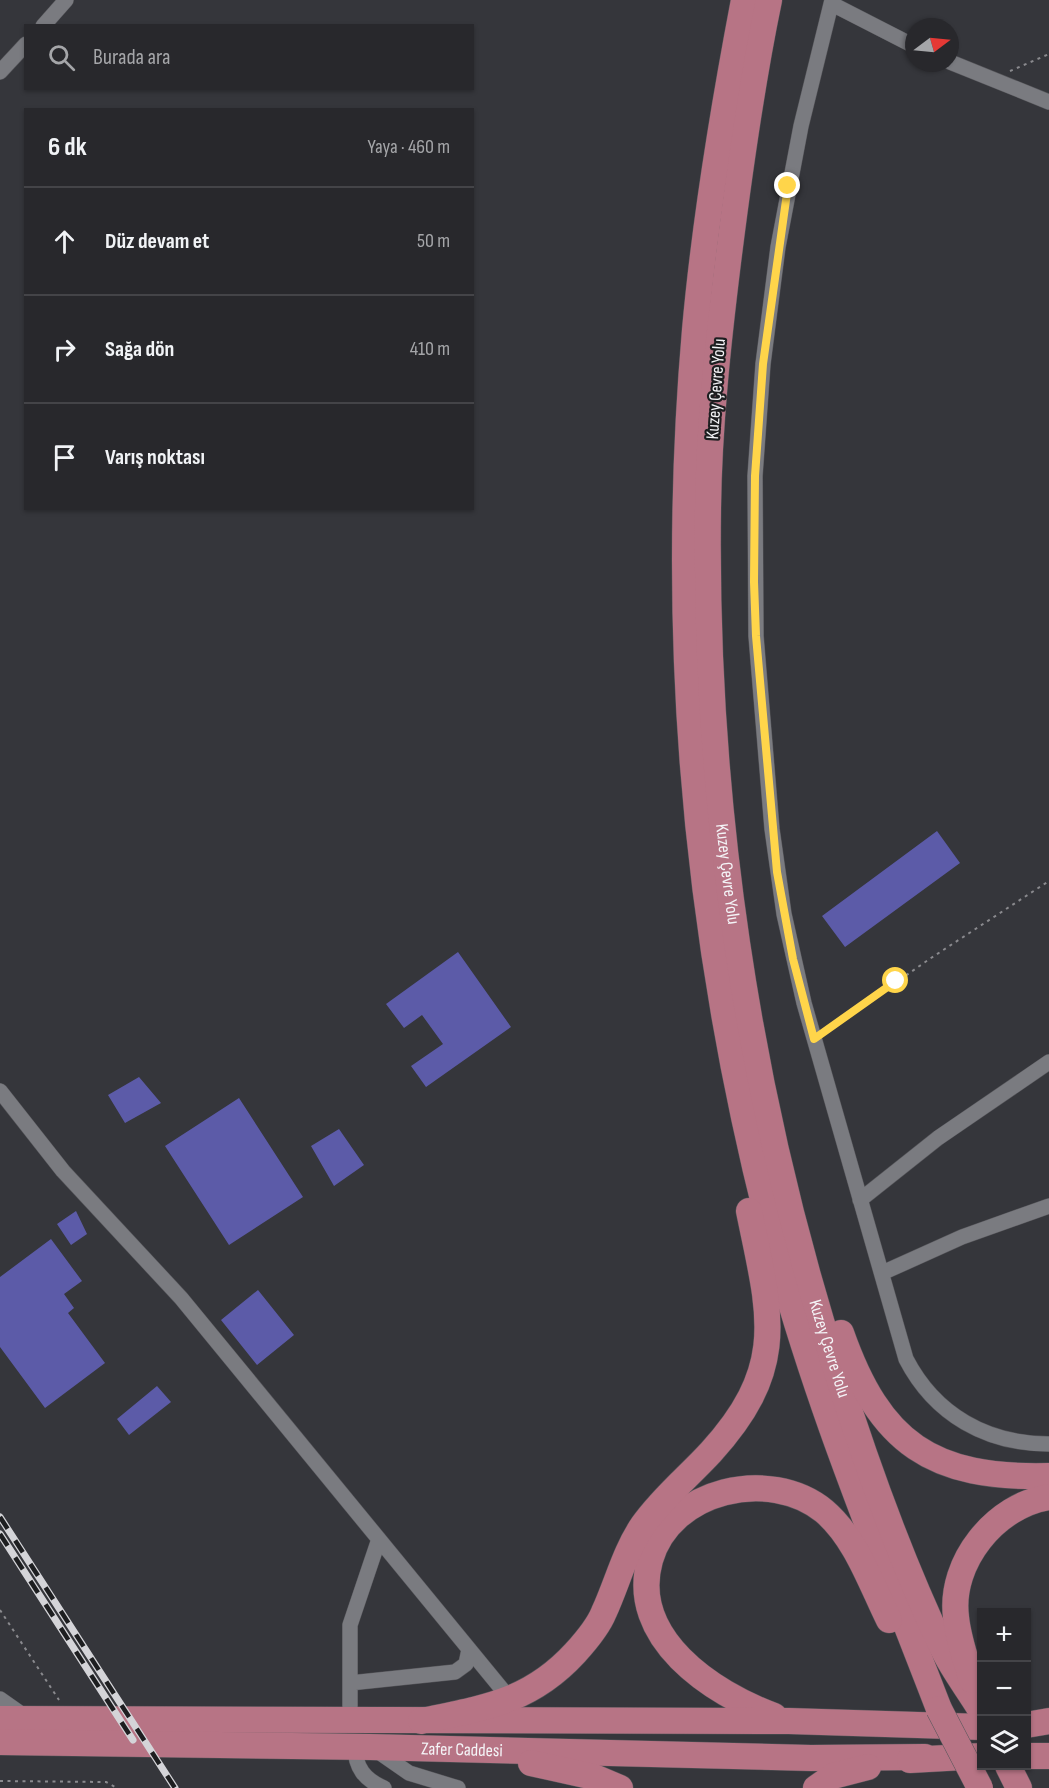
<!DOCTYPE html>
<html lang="tr">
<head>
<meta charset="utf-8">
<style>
  :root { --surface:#28282c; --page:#303034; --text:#f1f3f6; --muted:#a5a6a9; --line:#444448 }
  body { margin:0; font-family:"Sofia Sans Condensed",sans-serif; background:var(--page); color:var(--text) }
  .controls { position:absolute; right:18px; bottom:18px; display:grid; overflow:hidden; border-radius:0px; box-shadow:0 2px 4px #0004 }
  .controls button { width:54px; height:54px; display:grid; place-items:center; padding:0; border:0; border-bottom:2px solid var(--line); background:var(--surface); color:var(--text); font:30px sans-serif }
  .compass { position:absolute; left:905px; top:18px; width:54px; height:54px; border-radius:50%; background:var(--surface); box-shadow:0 2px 4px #0004; rotate:74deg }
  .stop { position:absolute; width:18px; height:18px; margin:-14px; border:4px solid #ffd54a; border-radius:50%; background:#fff }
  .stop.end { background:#ffd54a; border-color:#fff; box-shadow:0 2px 6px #0008 }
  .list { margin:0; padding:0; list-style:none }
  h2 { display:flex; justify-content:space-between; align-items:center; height:78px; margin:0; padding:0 24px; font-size:26px }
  h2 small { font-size:20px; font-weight:400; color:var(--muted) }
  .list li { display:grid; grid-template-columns:39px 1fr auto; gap:18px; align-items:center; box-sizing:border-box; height:108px; padding:0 24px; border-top:2px solid var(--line) }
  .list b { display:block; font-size:22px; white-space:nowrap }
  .list em { font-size:20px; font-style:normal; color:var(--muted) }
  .icon { flex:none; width:33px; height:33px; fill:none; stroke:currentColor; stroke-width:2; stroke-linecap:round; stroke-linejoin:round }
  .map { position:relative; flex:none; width:1049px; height:1788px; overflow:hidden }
  .search { position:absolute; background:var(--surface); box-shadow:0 2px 4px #0004; left:24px; top:24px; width:450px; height:66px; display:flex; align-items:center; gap:15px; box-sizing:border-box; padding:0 21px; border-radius:0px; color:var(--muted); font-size:22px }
  .panel { position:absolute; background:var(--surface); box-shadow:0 2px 4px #0004; left:24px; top:108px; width:450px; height:402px; border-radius:0px }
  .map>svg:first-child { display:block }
</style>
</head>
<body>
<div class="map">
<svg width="1049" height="1788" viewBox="0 0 1049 1788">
  <rect width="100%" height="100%" fill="#35363b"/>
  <!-- building -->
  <path fill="#5c5ba8" d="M937 831 960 863 845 947 822 916Z
    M458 952 511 1027 426 1087 411 1066 443 1044 422 1015 404 1028 386 1004Z
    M139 1077 161 1103 125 1123 108 1095Z
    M239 1098 303 1197 229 1245 165 1146Z
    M339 1129 364 1165 334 1186 311 1146Z
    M76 1211 87 1234 71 1245 57 1224Z
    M51 1239 82 1281 64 1294 74 1308 68 1313 105 1363 45 1408 0 1347V1277Z
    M258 1290 294 1335 257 1365 221 1320Z
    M157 1386 171 1402 129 1435 117 1419Z"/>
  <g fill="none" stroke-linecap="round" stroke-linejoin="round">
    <defs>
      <path id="minor" d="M832 0 801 126 778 247 763 364 755 476 756 636 772 829 784 914 804 1003 906 1359C935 1415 987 1444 1049 1444
        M832 4 914 46
        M43 26 66 0
        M950 62 1049 102
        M0 72 26 44
        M0 1091 63 1171 181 1298 510 1699
        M860 1200 938 1138 1049 1062
        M882 1273 962 1237 1049 1206
        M350 1683 455 1672 466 1664 469 1649
        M0 1699 27 1718
        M350 1720V1625L379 1539
        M355 1746C355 1768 365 1780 384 1788
        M373 1748 409 1773 458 1788"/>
      <g id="trunk">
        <path d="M744 0C723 110 705 219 695 330 669 631 694 928 768 1220 810 1388 877 1548 939 1709"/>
        <path id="s1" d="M769 0C751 86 739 174 728 262 718 343 709 426 708 508 704 799 747 1092 836 1369 866 1464 900 1559 943 1649 953 1670 968 1689 980 1709"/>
        <path d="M841 1333C880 1444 932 1479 1049 1476"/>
        <path d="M972 1680C966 1660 958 1639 956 1617 949 1562 996 1505 1049 1497"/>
        <path d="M774 1716C712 1693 628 1638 650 1560 670 1489 770 1467 824 1511 856 1538 871 1584 889 1620"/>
        <path d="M0 1719 789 1721 982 1727"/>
        <path d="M421 1721C484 1708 530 1702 575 1653 586 1641 598 1627 604 1612 617 1584 625 1551 643 1525 662 1498 688 1477 711 1452 789 1366 770 1314 749 1211"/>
        <path d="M1026 1725 1049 1721"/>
        <path id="s2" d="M0 1742 370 1747 811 1758 925 1757"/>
        <path d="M1026 1756H1049"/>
        <path d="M910 1760 982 1756"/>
        <path d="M531 1763 594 1777 620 1788"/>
        <path d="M1008 1766 1019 1788"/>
        <path d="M816 1788 833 1776 868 1767"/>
      </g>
    </defs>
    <!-- minor casing -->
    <use href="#minor" stroke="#555559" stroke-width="16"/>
    <!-- trunk casing -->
    <use href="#trunk" stroke="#555559" stroke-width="27"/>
    <!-- path -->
    <path stroke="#8a8a8e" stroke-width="2" stroke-dasharray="3 4.5" stroke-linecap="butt" d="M1010 71 1049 54
      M826 1031 931 958 1049 881
      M0 1610 59 1700
      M0 1781 106 1782 117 1788"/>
    <!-- minor -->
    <use href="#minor" stroke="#7a7b80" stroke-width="15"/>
    <!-- trunk -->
    <use href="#trunk" stroke="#b77485" stroke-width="26"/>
    <defs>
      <path id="rail" d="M0 1517 175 1788
        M0 1534 133 1740"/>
    </defs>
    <!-- rail casing -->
    <use href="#rail" stroke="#d4d4d8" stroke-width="7"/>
    <!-- rail -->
    <use href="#rail" stroke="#1d1e20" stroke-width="4.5" stroke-dasharray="14" stroke-linecap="butt"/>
    <defs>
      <path id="trunk-bridge" d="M939 1709 980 1788"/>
    </defs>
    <!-- trunk-bridge casing -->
    <use href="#trunk-bridge" stroke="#555559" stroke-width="27" stroke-linecap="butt"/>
    <!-- trunk-bridge -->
    <use href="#trunk-bridge" stroke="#b77485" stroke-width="26"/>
  </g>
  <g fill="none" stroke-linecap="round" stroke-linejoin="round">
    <!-- route -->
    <path stroke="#ffd54a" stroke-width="8" d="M788 186 763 364 755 476 754 582 756 636 777 872 793 959 814 1039 896 981"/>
  </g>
  <g text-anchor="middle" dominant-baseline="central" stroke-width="4.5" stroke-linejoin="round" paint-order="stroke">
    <!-- street labels -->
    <g font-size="18" fill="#f4f4f7" stroke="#1d1e20">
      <text transform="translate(716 389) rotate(-86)">Kuzey Çevre Yolu</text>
      <text stroke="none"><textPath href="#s1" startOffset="879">Kuzey Çevre Yolu</textPath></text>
      <text stroke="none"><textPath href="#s1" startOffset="1365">Kuzey Çevre Yolu</textPath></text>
      <text stroke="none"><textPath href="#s2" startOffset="462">Zafer Caddesi</textPath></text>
    </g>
  </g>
</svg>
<div class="controls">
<button>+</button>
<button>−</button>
<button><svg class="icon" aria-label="layers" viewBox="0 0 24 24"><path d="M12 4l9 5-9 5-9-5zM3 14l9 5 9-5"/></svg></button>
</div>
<svg class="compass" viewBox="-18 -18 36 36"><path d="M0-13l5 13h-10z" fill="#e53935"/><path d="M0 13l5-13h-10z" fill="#a5a6a9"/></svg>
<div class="stop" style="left:896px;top:981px"></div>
<div class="stop end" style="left:788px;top:186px"></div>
<div class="search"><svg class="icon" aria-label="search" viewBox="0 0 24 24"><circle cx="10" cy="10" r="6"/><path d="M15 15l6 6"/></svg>Burada ara</div>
<section class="panel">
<h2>6 dk<small>Yaya · 460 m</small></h2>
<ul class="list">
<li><svg class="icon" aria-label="ahead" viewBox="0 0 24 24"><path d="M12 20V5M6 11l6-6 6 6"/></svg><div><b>Düz devam et</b></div><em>50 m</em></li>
<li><svg class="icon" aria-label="right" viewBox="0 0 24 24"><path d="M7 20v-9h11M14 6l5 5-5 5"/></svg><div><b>Sağa dön</b></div><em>410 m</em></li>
<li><svg class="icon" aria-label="arrive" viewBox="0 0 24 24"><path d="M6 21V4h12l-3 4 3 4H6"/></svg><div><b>Varış noktası</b></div></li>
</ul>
</section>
</div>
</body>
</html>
